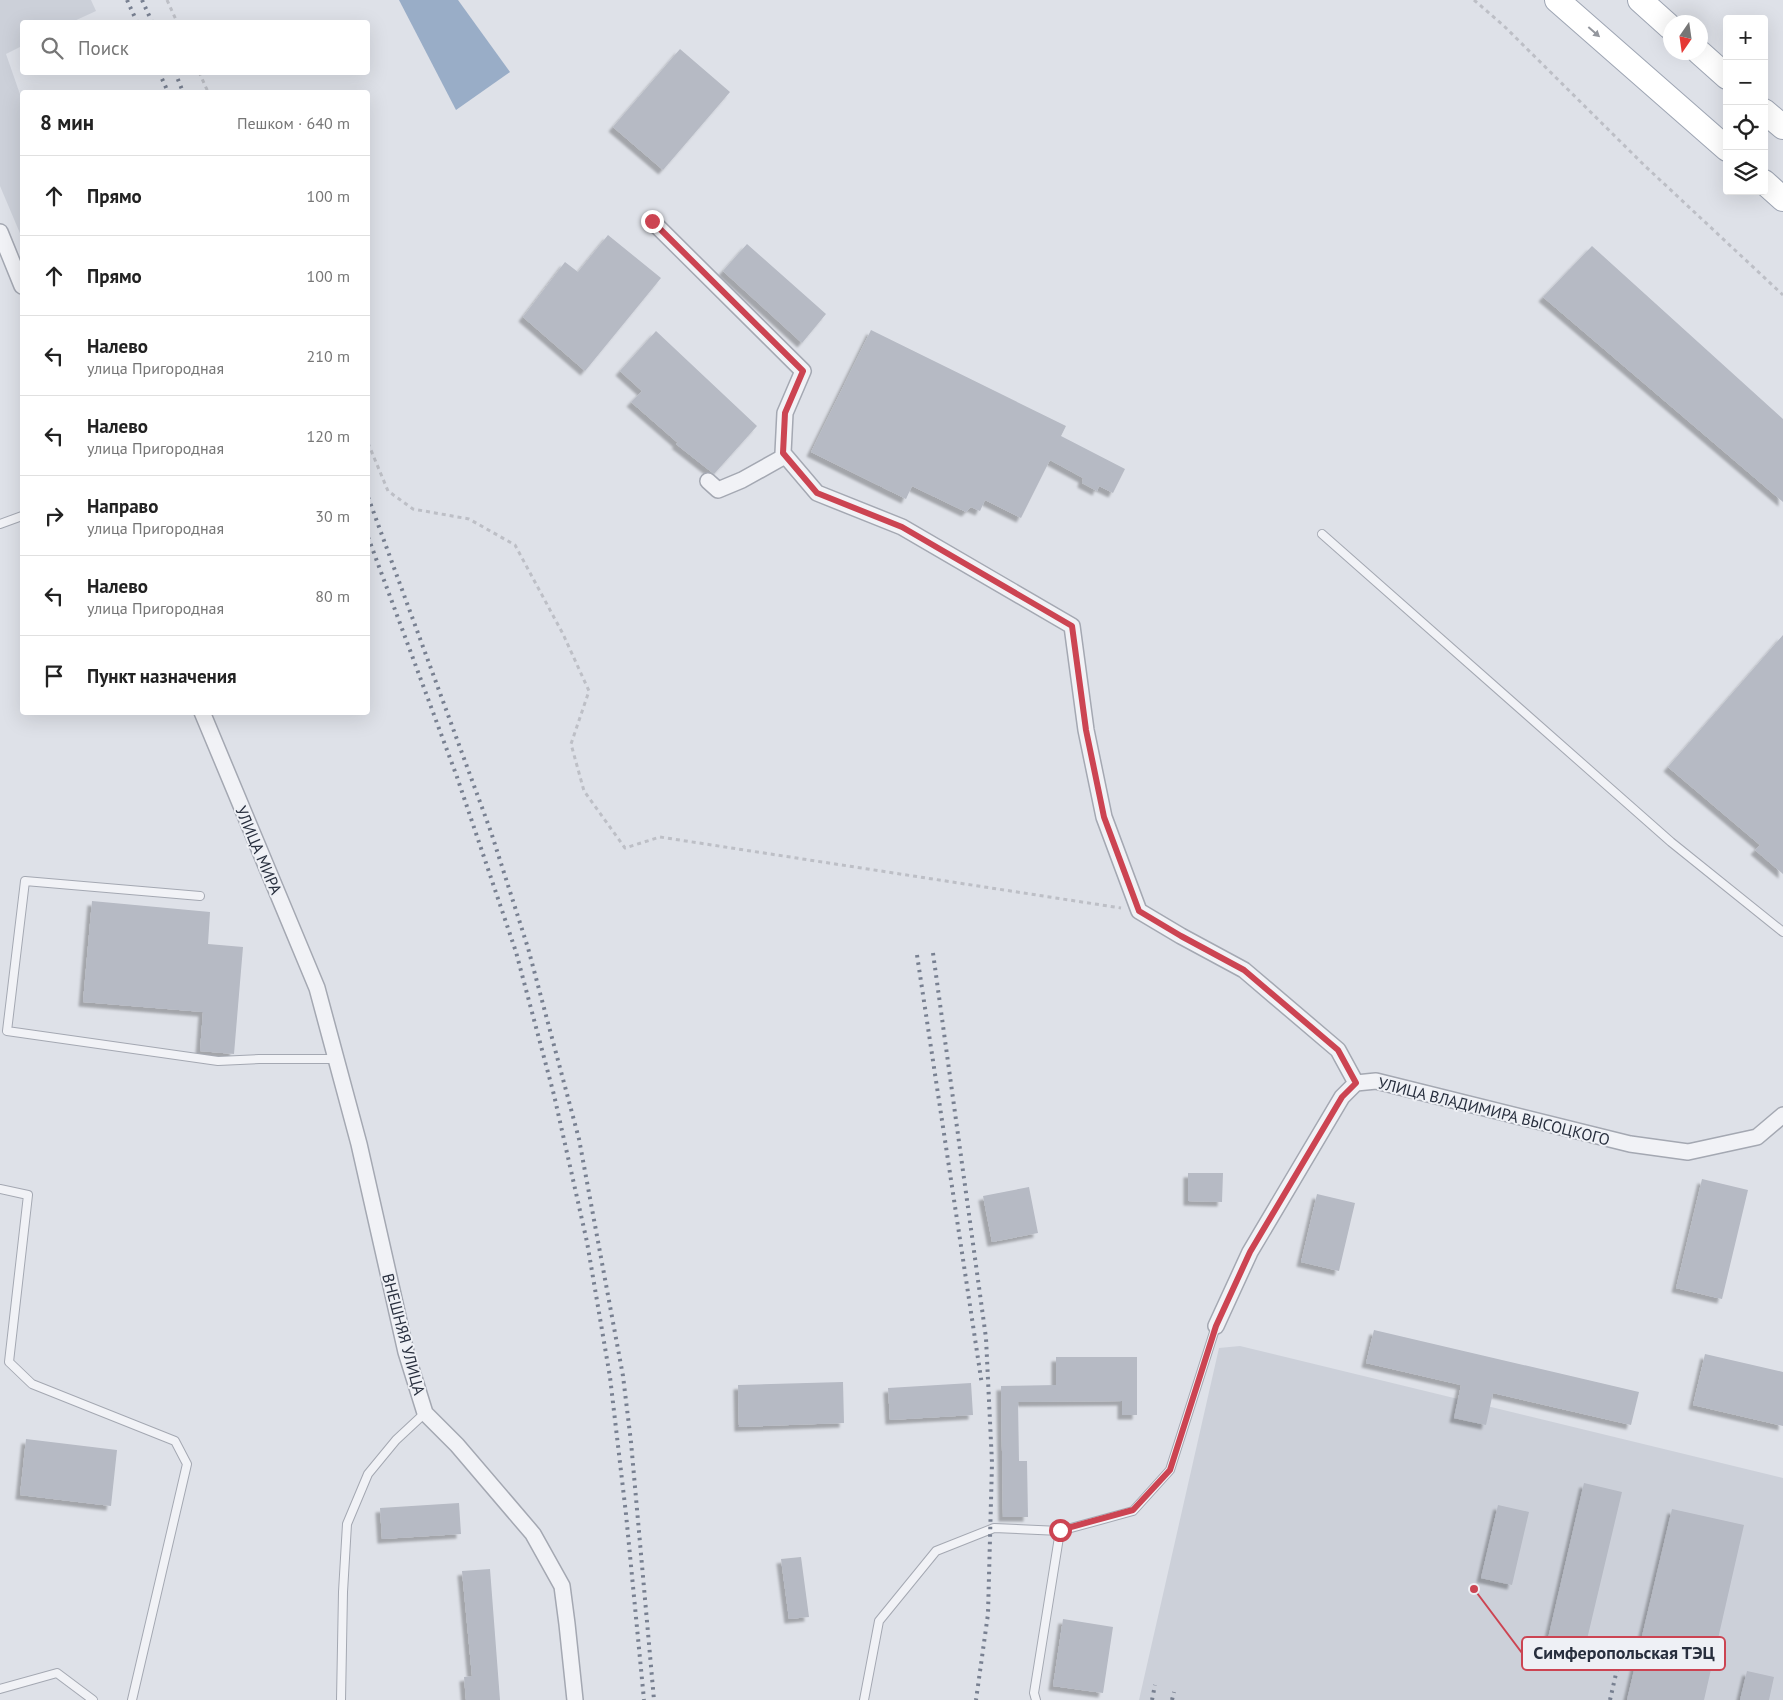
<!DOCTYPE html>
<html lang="ru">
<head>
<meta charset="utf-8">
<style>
  :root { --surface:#fff; --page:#f2f2f2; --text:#222; --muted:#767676; --line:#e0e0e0 }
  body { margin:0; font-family:"PT Sans",sans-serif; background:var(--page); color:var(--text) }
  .controls { position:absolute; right:15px; top:15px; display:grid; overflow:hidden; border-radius:5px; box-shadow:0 5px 20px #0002 }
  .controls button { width:45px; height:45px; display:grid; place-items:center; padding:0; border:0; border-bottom:1px solid var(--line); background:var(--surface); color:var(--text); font:25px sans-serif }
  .compass { position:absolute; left:1663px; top:15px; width:45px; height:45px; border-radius:50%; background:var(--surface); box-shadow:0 5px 20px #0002; rotate:193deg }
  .stop { position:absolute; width:15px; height:15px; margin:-11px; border:4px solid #cc4452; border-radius:50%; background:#fff }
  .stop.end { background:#cc4452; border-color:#fff; box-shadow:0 1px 5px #0008 }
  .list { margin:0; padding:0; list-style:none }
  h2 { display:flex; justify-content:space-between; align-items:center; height:65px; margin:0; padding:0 20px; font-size:21px }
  h2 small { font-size:16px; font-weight:400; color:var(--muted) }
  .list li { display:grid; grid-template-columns:32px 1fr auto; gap:15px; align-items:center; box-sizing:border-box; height:80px; padding:0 20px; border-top:1px solid var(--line) }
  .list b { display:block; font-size:19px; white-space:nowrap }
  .list p { margin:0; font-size:16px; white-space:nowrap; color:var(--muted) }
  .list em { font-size:16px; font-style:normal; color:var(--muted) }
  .icon { flex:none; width:28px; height:28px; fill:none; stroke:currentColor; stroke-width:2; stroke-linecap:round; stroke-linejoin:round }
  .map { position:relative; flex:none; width:1783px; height:1700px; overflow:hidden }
  .search { position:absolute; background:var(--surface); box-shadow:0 5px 20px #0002; left:20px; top:20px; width:350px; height:55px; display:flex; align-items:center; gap:12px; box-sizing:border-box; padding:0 18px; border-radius:5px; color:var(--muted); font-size:19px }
  .panel { position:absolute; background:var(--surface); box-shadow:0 5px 20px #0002; left:20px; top:90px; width:350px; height:625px; border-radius:5px }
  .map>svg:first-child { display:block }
</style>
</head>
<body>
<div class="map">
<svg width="1783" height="1700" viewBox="0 0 1783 1700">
  <defs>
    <filter id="shadow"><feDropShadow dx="-4.5" dy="4.5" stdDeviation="1" flood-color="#0004"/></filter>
  </defs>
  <rect width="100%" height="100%" fill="#dee1e8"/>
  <!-- built -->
  <path fill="#ccd0d9" d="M0 0H91L96 11 72 22H22V46L6 54 22 100V238L0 186Z
    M1240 1346 1783 1478V1700H1139L1219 1348Z"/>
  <!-- water -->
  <path fill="#99adc7" d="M399 0H458L510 72 456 110Z"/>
  <!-- building -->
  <path fill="#b6bac4" filter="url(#shadow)" d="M680 49 730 92 663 170 613 127Z
    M608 235 661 278 585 371 523 317 565 262 578 272Z
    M747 244 826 314 802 343 723 271Z
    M1592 246 1783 419V502L1543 297Z
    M871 330 1066 426 1061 436 1125 469 1113 493 1099 486 1097 491 1082 483 1083 478 1050 460 1021 518 985 500 980 511 971 507 966 512 912 486 906 499 811 452Z
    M656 331 757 426 714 474 676 444 678 443 631 402 642 391 620 371Z
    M1783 635V874L1755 850 1760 845 1668 767Z
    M92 901 210 912 208 944 243 947 234 1054 200 1051 203 1012 83 1002Z
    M1188 1173H1223L1222 1202 1188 1201Z
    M1702 1179 1748 1190 1722 1299 1676 1288Z
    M1029 1187 1038 1233 992 1242 983 1196Z
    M1317 1194 1355 1203 1339 1271 1301 1262Z
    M1374 1330 1639 1392 1631 1425 1493 1393 1486 1425 1454 1418 1461 1385 1366 1363Z
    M1705 1354 1783 1372V1426L1693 1405Z
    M1056 1357H1137V1415H1122V1401L1018 1402 1019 1461H1027L1028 1517H1003L1001 1386 1056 1385Z
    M843 1382 844 1423 739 1427 738 1385Z
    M971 1383 973 1415 890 1420 888 1388Z
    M26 1439 117 1450 111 1506 20 1495Z
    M1584 1483 1622 1492 1584 1652 1547 1643Z
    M459 1503 461 1534 382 1539 380 1508Z
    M1498 1505 1529 1512 1512 1585 1481 1578Z
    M1672 1509 1744 1525 1704 1700H1627Z
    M801 1557 809 1617 789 1619 781 1559Z
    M490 1569 500 1700H466L464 1677 472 1676 462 1571Z
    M1063 1619 1113 1627 1103 1693 1053 1686Z
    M1747 1671 1774 1677 1769 1700H1740Z"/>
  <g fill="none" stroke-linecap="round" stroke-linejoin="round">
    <defs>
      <path id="lane" d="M0 524 22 516
        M1322 534 1671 842 1783 932
        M200 896 25 881 7 1031 218 1061 259 1059H336
        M0 1189 28 1195 9 1362 32 1384 175 1441 187 1464 132 1700
        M1060 1531 1133 1511 1170 1470 1216 1326
        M0 1689 57 1673 93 1700
        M341 1700 343 1592 347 1524 368 1474 396 1440 425 1413
        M864 1700 879 1621 936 1551 994 1528 1060 1531 1034 1693 1036 1700"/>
      <path id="street" d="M652 221 803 371 785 413 783 453 817 493 902 527 1072 626 1086 730 1104 817 1139 911 1181 936 1244 970 1338 1050 1356 1083
        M0 232 22 286
        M708 481 718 490 742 480 785 456
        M202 712 317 988 359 1144 406 1352 425 1413 457 1445 533 1534 562 1586 567 1624 575 1700
        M1216 1326 1250 1252 1342 1097 1356 1083 1376 1081 1630 1144 1688 1152 1757 1137 1783 1115"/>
      <path id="primary" d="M1557 0 1727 149
        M1640 0 1670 27
        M1699 52 1727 77
        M1764 111 1783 127
        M1764 182 1783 199"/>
    </defs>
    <!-- lane casing -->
    <use href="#lane" stroke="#a4a8b2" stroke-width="10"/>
    <!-- street casing -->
    <use href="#street" stroke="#a4a8b2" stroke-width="18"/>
    <!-- primary casing -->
    <use href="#primary" stroke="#9ea5b3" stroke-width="26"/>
    <!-- path -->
    <path stroke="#bdbfc6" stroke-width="3" stroke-dasharray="4 4" stroke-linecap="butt" d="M167 0 177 22
      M1474 0 1504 26 1644 165 1783 295
      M199 72 208 92
      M368 443 388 491 413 509 469 519 515 545 563 634 589 691 571 744 584 791 625 848 660 837 1121 908"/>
    <!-- lane -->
    <use href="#lane" stroke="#f1f2f6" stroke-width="8"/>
    <!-- street -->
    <use href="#street" stroke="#f1f2f6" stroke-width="15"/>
    <!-- primary -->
    <use href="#primary" stroke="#fff" stroke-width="24"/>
    <!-- rail -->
    <path stroke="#788091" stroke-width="4" stroke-dasharray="2.5 5" stroke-linecap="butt" d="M127 0 137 22
      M142 0 152 22
      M159 72 168 92
      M175 72 183 92
      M368 497 491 832 528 948 579 1139 623 1376 631 1442 654 1700
      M368 537 457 777 516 952 554 1095 587 1242 610 1377 626 1514 644 1700
      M933 953 986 1338 992 1463 988 1614 976 1700
      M917 955 982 1385
      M1152 1700 1155 1685
      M1172 1700 1174 1692
      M1610 1700 1623 1643"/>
  </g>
  <!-- one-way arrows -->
  <defs><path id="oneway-solid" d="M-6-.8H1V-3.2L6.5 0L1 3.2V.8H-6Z" transform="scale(1.25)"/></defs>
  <use fill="#94979e" href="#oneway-solid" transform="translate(1594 32) rotate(41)"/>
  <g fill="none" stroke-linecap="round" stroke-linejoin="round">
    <!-- route -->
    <path stroke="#cc4452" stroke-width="6" d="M652 221 803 371 785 413 783 453 817 493 902 527 1072 626 1086 730 1104 817 1139 911 1181 936 1244 970 1338 1050 1356 1083 1342 1097 1250 1252 1216 1326 1170 1470 1133 1510 1060 1530"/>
  </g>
  <g text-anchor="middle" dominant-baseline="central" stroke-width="4" stroke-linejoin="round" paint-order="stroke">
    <!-- street labels -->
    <g font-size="16" fill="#282f3e" stroke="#eef0f5">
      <text transform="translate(259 850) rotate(67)">УЛИЦА МИРА</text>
      <text transform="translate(1494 1111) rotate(14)">УЛИЦА ВЛАДИМИРА ВЫСОЦКОГО</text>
      <text transform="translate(404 1334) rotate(75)">ВНЕШНЯЯ УЛИЦА</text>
    </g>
  </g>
  <!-- callouts -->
  <path fill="none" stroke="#cc4452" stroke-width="2" d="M1474 1589L1522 1653"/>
  <circle fill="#cc4452" stroke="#eef0f5" stroke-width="2" cx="1474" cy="1589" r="5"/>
  <rect fill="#eef0f5" stroke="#cc4452" stroke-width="2" x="1522" y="1637" width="203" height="33" rx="5"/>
  <g font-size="18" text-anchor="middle" font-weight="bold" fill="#282f3e">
    <text x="1624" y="1659">Симферопольская ТЭЦ</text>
  </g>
</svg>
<div class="controls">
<button>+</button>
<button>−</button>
<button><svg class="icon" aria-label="locate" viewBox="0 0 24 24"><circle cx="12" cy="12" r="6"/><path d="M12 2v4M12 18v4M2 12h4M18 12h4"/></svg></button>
<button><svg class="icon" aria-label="layers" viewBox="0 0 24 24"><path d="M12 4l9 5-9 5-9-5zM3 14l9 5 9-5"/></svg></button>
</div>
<svg class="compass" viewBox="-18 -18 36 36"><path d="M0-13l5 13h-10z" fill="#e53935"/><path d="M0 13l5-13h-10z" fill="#767676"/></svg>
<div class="stop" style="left:1060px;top:1530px"></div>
<div class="stop end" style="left:652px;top:221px"></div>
<div class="search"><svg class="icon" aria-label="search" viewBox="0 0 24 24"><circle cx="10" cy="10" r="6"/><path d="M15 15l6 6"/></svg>Поиск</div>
<section class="panel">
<h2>8 мин<small>Пешком · 640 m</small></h2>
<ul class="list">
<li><svg class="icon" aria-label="ahead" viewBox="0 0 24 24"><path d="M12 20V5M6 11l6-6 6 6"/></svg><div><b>Прямо</b></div><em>100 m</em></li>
<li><svg class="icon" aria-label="ahead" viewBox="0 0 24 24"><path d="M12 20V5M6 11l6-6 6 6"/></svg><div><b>Прямо</b></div><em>100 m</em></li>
<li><svg class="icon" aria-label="left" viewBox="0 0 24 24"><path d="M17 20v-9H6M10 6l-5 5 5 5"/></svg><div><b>Налево</b><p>улица Пригородная</p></div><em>210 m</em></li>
<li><svg class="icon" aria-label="left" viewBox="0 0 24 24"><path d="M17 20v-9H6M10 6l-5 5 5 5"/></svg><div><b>Налево</b><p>улица Пригородная</p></div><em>120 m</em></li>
<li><svg class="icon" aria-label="right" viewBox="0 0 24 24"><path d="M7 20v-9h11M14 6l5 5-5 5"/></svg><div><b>Направо</b><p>улица Пригородная</p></div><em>30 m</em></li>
<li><svg class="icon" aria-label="left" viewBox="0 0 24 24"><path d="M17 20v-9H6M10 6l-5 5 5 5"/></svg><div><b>Налево</b><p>улица Пригородная</p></div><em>80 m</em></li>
<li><svg class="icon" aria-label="arrive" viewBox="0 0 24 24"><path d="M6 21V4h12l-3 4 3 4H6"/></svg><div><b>Пункт назначения</b></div></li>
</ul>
</section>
</div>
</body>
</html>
